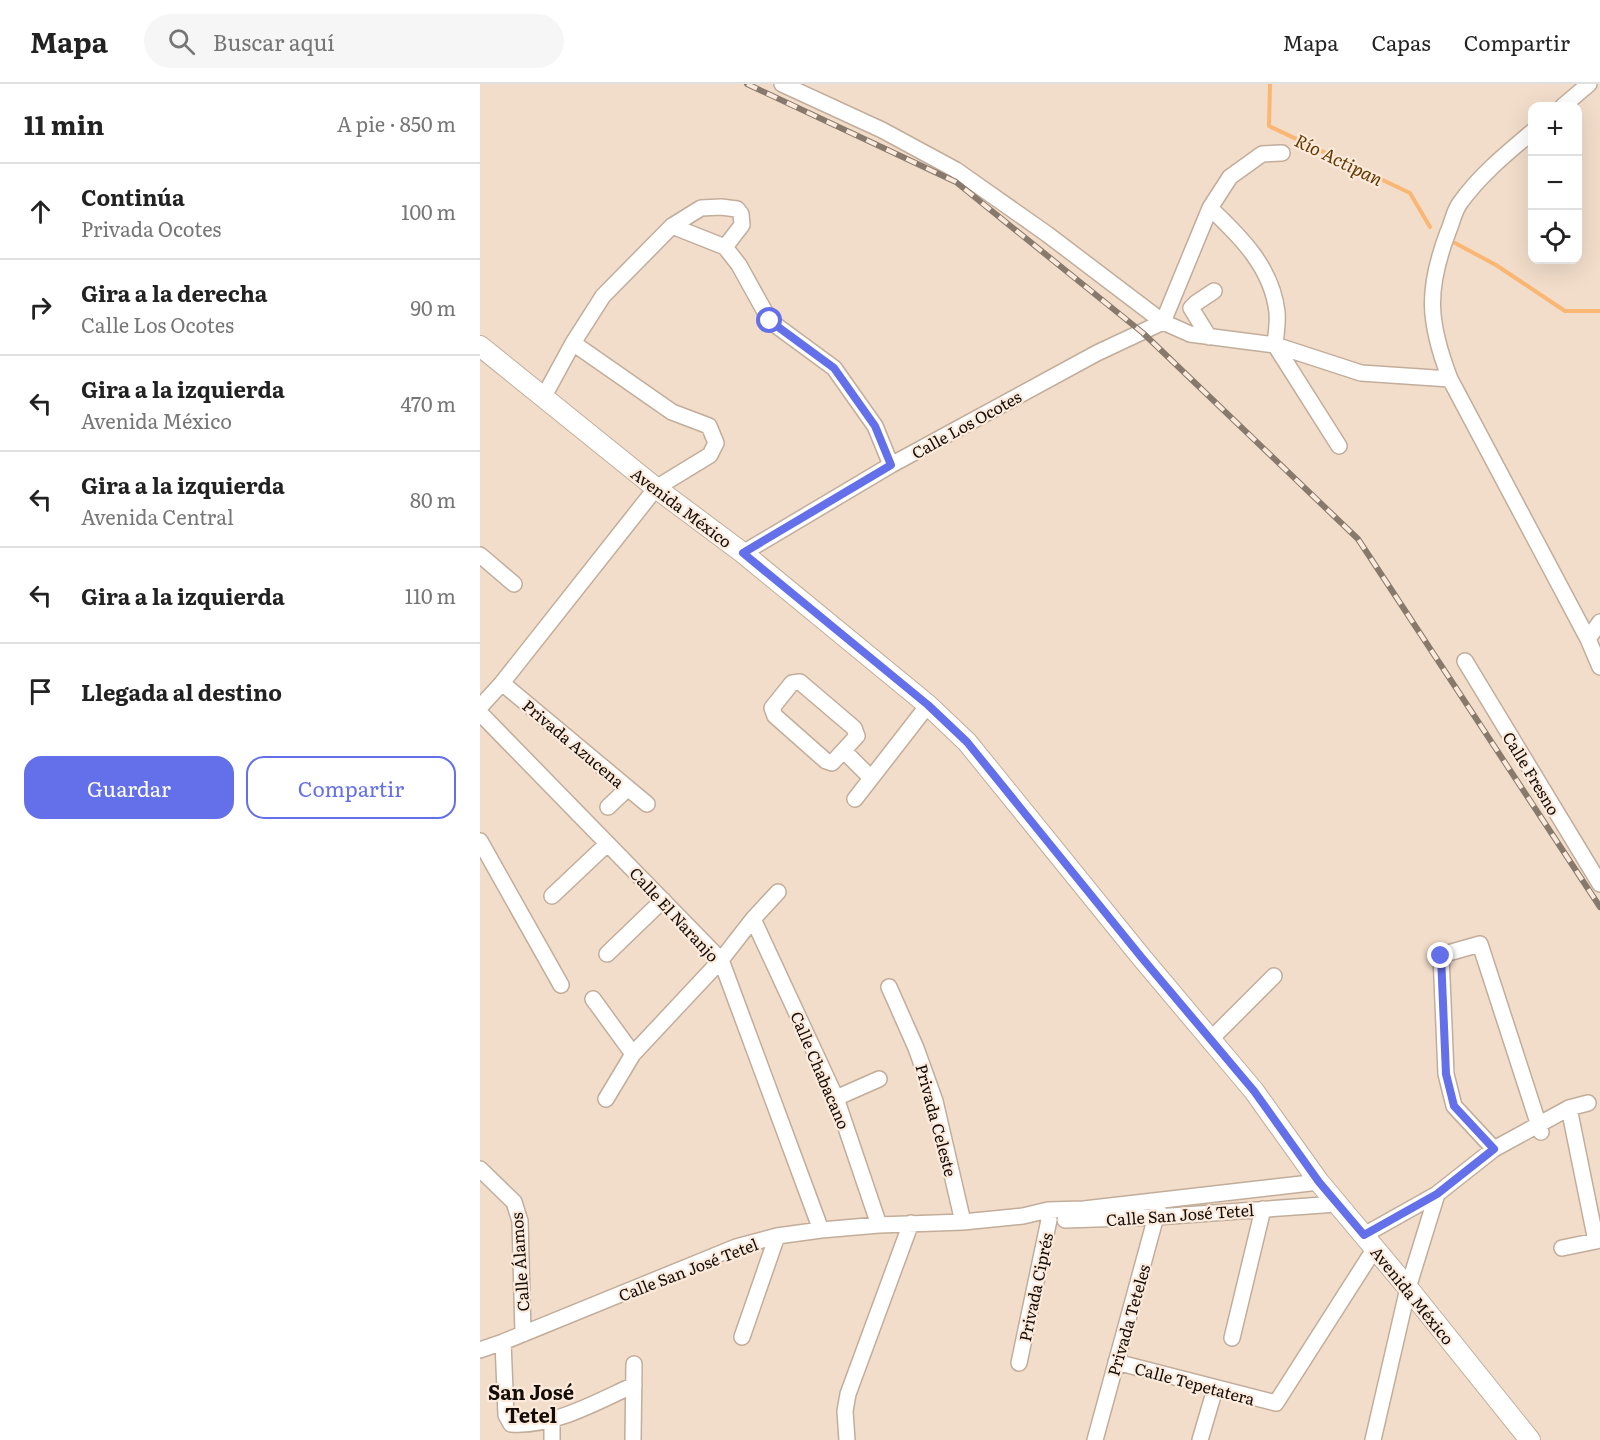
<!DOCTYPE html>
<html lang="es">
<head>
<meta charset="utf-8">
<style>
  :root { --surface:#fff; --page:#f6f6f6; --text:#222; --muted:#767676; --line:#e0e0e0; --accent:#6370e9 }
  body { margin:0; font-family:Literata,serif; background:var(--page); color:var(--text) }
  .controls { position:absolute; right:18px; top:18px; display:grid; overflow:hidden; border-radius:12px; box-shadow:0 6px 24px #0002 }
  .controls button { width:54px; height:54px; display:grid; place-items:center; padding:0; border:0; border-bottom:2px solid var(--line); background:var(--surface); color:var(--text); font:30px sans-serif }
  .stop { position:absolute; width:18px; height:18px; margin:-14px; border:4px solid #6370e9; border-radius:50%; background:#fff }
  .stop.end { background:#6370e9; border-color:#fff; box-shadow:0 2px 6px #0008 }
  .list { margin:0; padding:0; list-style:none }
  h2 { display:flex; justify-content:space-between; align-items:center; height:78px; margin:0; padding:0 24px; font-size:26px }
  h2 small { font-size:20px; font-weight:400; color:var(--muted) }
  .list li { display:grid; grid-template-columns:39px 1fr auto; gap:18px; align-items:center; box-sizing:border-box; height:96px; padding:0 24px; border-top:2px solid var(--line) }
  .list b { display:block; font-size:22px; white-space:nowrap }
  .list p { margin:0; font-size:20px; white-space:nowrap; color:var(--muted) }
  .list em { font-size:20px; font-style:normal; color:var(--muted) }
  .actions { display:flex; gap:12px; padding:18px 24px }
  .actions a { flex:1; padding:14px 0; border:2px solid var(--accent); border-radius:18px; text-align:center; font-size:21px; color:var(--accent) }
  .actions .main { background:var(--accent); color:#fff }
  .icon { flex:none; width:33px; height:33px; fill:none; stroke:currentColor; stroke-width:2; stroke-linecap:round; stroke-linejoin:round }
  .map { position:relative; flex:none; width:1120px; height:1356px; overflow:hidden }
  header { display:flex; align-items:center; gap:36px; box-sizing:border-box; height:84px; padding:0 30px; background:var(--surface); border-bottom:2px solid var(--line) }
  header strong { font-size:28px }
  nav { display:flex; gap:33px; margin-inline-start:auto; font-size:21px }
  .search { width:420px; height:54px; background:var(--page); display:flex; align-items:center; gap:15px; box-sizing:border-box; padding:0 21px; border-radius:33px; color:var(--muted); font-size:22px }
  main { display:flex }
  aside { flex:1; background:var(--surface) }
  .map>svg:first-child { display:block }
</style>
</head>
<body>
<header>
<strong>Mapa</strong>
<div class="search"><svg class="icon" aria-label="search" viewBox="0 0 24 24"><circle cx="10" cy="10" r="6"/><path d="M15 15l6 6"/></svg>Buscar aquí</div>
<nav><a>Mapa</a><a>Capas</a><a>Compartir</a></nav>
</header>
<main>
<aside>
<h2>11 min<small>A pie · 850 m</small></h2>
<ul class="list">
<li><svg class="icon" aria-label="ahead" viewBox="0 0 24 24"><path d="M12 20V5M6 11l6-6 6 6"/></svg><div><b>Continúa</b><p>Privada Ocotes</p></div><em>100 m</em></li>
<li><svg class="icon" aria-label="right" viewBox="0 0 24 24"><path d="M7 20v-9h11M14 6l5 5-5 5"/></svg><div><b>Gira a la derecha</b><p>Calle Los Ocotes</p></div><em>90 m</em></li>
<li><svg class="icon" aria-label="left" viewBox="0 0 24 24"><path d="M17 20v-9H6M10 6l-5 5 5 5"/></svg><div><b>Gira a la izquierda</b><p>Avenida México</p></div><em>470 m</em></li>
<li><svg class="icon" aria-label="left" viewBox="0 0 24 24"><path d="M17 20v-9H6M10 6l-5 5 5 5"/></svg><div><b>Gira a la izquierda</b><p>Avenida Central</p></div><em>80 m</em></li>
<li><svg class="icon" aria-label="left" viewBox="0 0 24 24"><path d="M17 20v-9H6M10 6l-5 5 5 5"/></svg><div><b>Gira a la izquierda</b></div><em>110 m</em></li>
<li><svg class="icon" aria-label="arrive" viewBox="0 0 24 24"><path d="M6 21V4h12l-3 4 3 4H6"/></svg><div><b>Llegada al destino</b></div></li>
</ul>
<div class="actions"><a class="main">Guardar</a><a>Compartir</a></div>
</aside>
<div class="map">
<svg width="1120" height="1356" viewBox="0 0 1120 1356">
  <rect width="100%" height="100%" fill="#f2ddca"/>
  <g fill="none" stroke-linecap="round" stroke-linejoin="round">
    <!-- stream -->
    <path stroke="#fab673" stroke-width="4" d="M790 0 789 42 930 109 950 143
      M975 159 1016 181 1085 227H1120"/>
    <defs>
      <path id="minor" d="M302 0 402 46 476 86 567 150 683 238 710 250 795 261 881 289 970 295
        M1083 22 1109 0
        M1052 48C1027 69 1000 91 980 119 974 127 972 139 968 148 946 206 948 238 970 295L1108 555 1120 583
        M730 124C761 153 792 184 797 228 798 239 796 250 795 261
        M192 142 245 163 259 181 290 237 354 284 395 342 411 381
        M683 238 730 124 750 93 782 70 802 69
        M729 253 711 224 716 219 734 207
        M795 261 859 362
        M63 314 93 259 123 212 192 142 221 124 241 123 257 125 261 130 262 141 245 163
        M263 469 411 381 617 269 683 238
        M0 471 34 500
        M1108 555 1120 538
        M985 577 1120 800
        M320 598 374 644 377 652 352 679 346 677 295 632 292 624 312 599Z
        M22 599 167 720
        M0 623 22 599 176 404 230 371 236 359 229 342 192 328 93 259
        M0 629 241 876 341 1146
        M364 667 391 694
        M375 715 448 621
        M128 723 148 704
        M0 757 81 901
        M72 812 127 760
        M273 835 356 1014 399 1141
        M127 870 183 816
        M409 903 436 964 455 1017 483 1138
        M113 915 153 970
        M730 956 794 892
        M356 1014 399 995
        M126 1015 153 970 241 876 273 835 298 808
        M1089 1024 1116 1157 1120 1155
        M1014 1065 974 1022 966 990 961 871 1000 860 1061 1048
        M0 1085 34 1118 40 1137 43 1250
        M585 1136 677 1133 857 1120
        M884 1151 957 1110
        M1082 1164 1116 1157
        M262 1253 297 1152
        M752 1254 783 1125
        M23 1258 26 1331 31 1340C74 1343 116 1318 154 1301
        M0 1266 23 1258 256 1163 297 1152 341 1146 399 1141 483 1138 543 1132 568 1126 604 1125 839 1098
        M636 1278 796 1319 895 1164
        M539 1279 569 1136 568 1126
        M72 1336V1356
        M153 1356 154 1280
        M367 1356 365 1327 368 1310 431 1139
        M615 1356 678 1125
        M720 1356 735 1305
        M893 1356 928 1204 957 1110 1014 1065 1089 1024 1108 1019"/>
      <path id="major" d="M0 262 176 404 263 469 448 621 487 658 662 874 774 1007 839 1098 928 1204 1050 1356"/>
    </defs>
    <!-- minor casing -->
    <use href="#minor" stroke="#c2ad9b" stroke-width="18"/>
    <!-- major casing -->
    <use href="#major" stroke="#c2ad9b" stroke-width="22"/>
    <!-- minor -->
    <use href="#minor" stroke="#fff" stroke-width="15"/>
    <!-- major -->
    <use href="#major" stroke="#fff" stroke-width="20"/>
    <defs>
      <path id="rail" d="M267 0 476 98 663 249 878 455 1120 823"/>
    </defs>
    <!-- rail casing -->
    <use href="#rail" stroke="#87796c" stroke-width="6"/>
    <!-- rail -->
    <use href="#rail" stroke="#fcebdc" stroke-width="4" stroke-dasharray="11" stroke-linecap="butt"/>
  </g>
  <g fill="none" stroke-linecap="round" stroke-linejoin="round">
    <!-- route -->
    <path stroke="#6370e9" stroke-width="8" d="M290 237 354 284 395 342 411 381 263 469 448 621 487 658 662 874 774 1007 839 1098 884 1151 957 1110 1014 1065 974 1022 966 990 961 872"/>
  </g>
  <g text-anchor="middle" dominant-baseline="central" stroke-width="4.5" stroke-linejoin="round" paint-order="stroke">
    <!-- street labels -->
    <g font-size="16" fill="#140d07" stroke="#fcebdc">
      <text transform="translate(486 340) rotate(-29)">Calle Los Ocotes</text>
      <text transform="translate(202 423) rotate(37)">Avenida México</text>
      <text transform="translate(94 659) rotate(40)">Privada Azucena</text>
      <text transform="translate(1052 689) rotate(59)">Calle Fresno</text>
      <text transform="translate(195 830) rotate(47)">Calle El Naranjo</text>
      <text transform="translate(341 986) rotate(67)">Calle Chabacano</text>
      <text transform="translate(457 1036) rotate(75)">Privada Celeste</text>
      <text transform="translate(700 1130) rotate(-4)">Calle San José Tetel</text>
      <text transform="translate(39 1178) rotate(-94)">Calle Álamos</text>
      <text transform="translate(208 1185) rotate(-21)">Calle San José Tetel</text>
      <text transform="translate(555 1203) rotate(-78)">Privada Ciprés</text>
      <text transform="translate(933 1211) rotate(51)">Avenida México</text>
      <text transform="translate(648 1236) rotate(-74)">Privada Teteles</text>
      <text transform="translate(715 1299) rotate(15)">Calle Tepetatera</text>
    </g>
    <!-- water labels -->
    <g font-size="18" font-style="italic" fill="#643900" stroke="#fcebdc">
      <text transform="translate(859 75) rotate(26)">Río Actipan</text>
    </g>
    <!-- quarter labels -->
    <g font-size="20" font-weight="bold" fill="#140d07" stroke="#fcebdc">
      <text x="51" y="1307">San José<tspan x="51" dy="23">Tetel</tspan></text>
    </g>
  </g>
</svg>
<div class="controls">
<button>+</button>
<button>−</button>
<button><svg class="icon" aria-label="locate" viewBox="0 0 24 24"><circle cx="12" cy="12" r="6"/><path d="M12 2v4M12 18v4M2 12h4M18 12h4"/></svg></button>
</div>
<div class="stop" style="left:290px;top:237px"></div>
<div class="stop end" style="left:961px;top:872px"></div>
</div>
</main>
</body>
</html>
